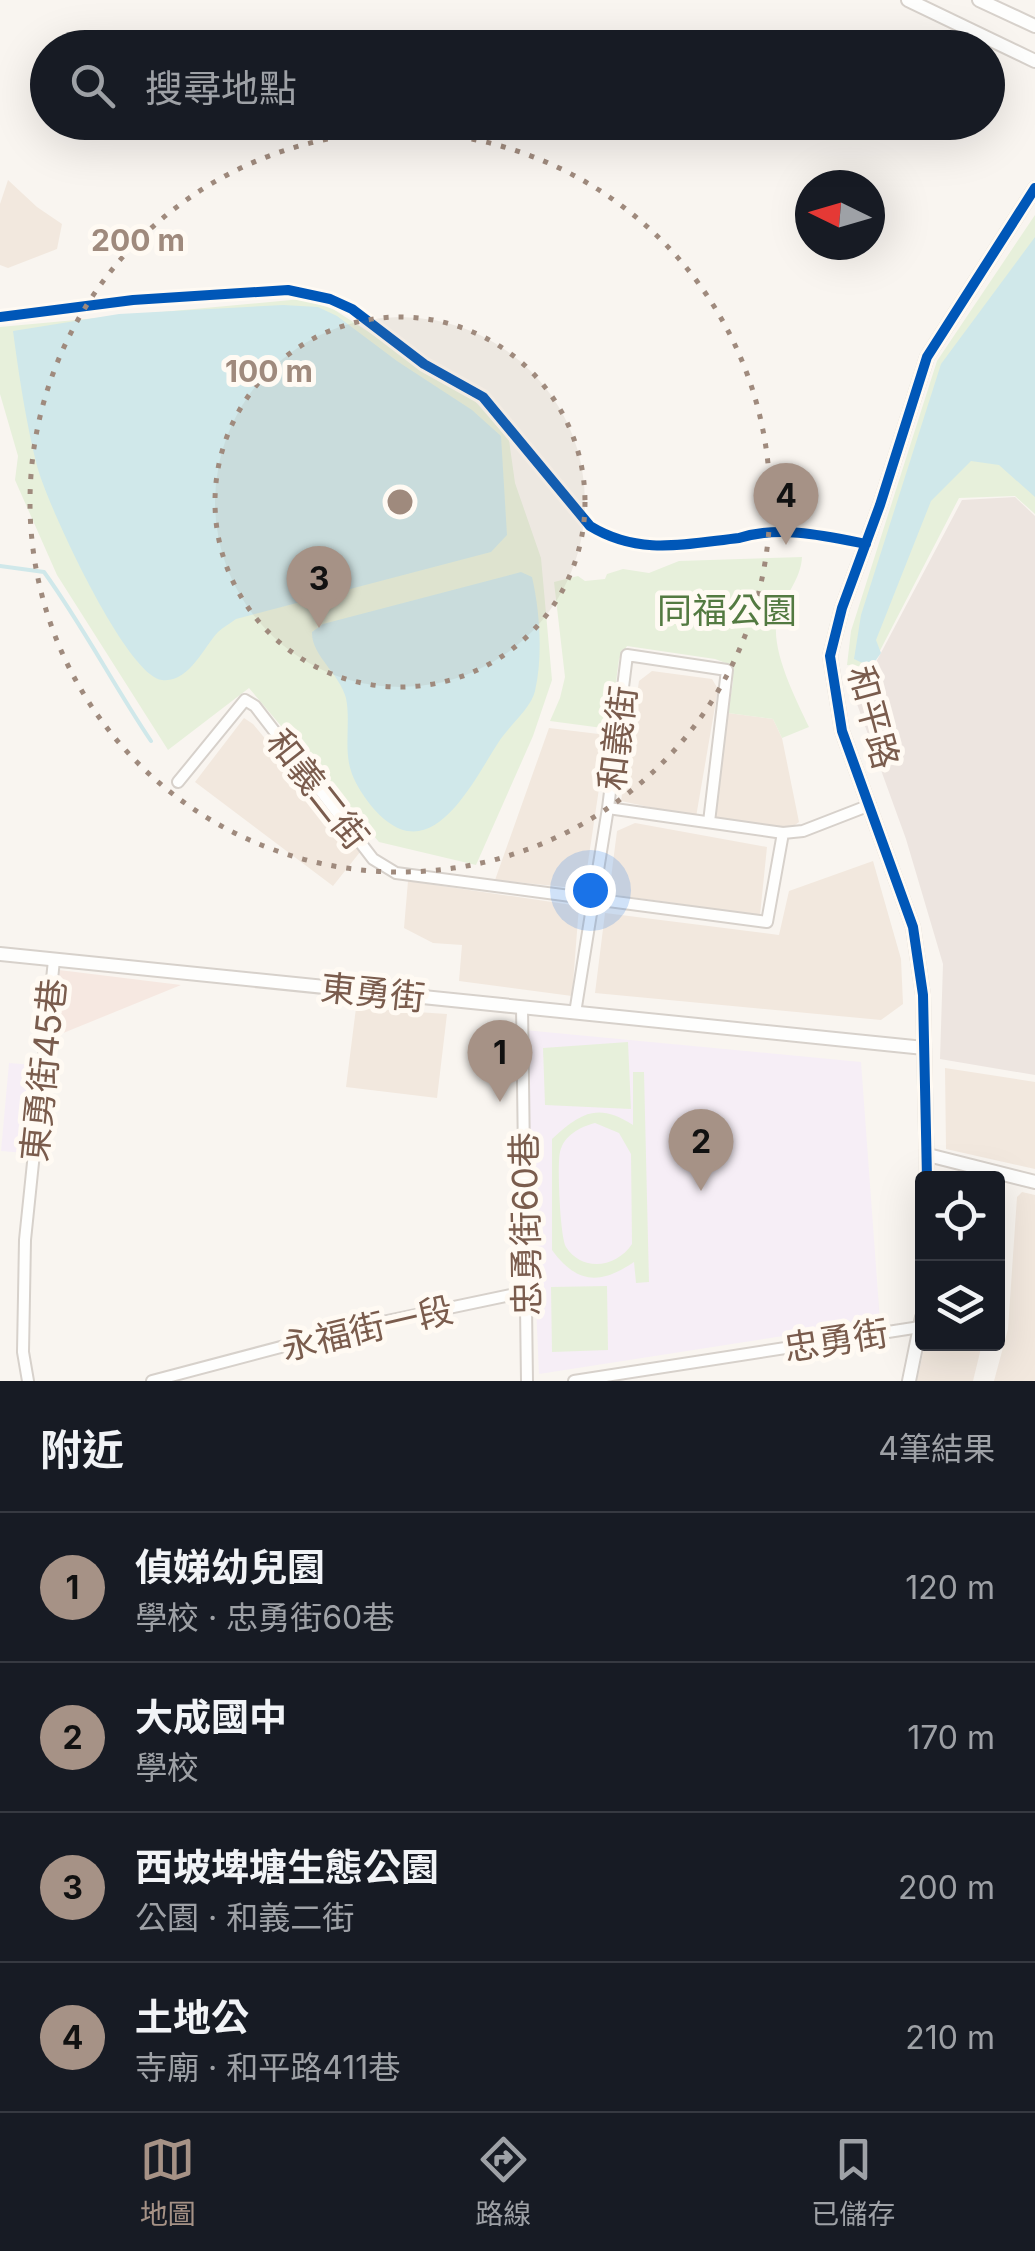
<!DOCTYPE html>
<html lang="zh-TW">
<head>
<meta charset="utf-8">
<style>
  :root { --surface:#171b24; --page:#20242c; --text:#f1f3f6; --muted:#9ea1a6; --line:#363941; --accent:#a69286 }
  body { margin:0; font-family:Inter,"Noto Sans TC",sans-serif; background:var(--page); color:var(--text) }
  .controls { position:absolute; right:30px; bottom:30px; display:grid; overflow:hidden; border-radius:10px; box-shadow:0 10px 40px #0002 }
  .controls button { width:90px; height:90px; display:grid; place-items:center; padding:0; border:0; border-bottom:2px solid var(--line); background:var(--surface); color:var(--text); font:50px sans-serif }
  .compass { position:absolute; left:795px; top:170px; width:90px; height:90px; border-radius:50%; background:var(--surface); box-shadow:0 10px 40px #0002; rotate:275deg }
  .you { position:absolute; left:590px; top:890px; width:35px; height:35px; margin:-25px; border:8px solid #fff; border-radius:50%; background:#1a73e8; box-shadow:0 0 0 15px #1a73e833 }
  .badge { display:grid; place-items:center; width:65px; height:65px; border-radius:50%; background:var(--accent); color:#111; font-size:32px; font-weight:700 }
  .pin { position:absolute; translate:-50% -82px; filter:drop-shadow(0 2px 5px #0008) }
  .pin::after { content:''; position:absolute; top:52px; width:35px; height:30px; background:inherit; clip-path:polygon(0 0,100% 0,50% 100%) }
  .list { margin:0; padding:0; list-style:none }
  h2 { display:flex; justify-content:space-between; align-items:center; height:130px; margin:0; padding:0 40px; font-size:42px }
  h2 small { font-size:32px; font-weight:400; color:var(--muted) }
  .list li { display:grid; grid-template-columns:65px 1fr auto; gap:30px; align-items:center; box-sizing:border-box; height:150px; padding:0 40px; border-top:2px solid var(--line) }
  .list b { display:block; font-size:38px; white-space:nowrap }
  .list p { margin:0; font-size:32px; white-space:nowrap; color:var(--muted) }
  .list em { font-size:32px; font-style:normal; color:var(--muted) }
  .icon { flex:none; width:55px; height:55px; fill:none; stroke:currentColor; stroke-width:2; stroke-linecap:round; stroke-linejoin:round }
  .map { position:relative; flex:none; width:1035px; height:1381px; overflow:hidden }
  .search { position:absolute; background:var(--surface); box-shadow:0 10px 40px #0002; left:30px; right:30px; top:30px; height:110px; display:flex; align-items:center; gap:25px; box-sizing:border-box; padding:0 35px; border-radius:55px; color:var(--muted); font-size:38px }
  .sheet { height:730px; background:var(--surface) }
  nav { display:flex; justify-content:space-around; align-items:center; box-sizing:border-box; height:140px; border-top:2px solid var(--line); background:var(--surface); font-size:28px; color:var(--muted) }
  nav a { display:grid; justify-items:center; gap:5px }
  nav .on { color:var(--accent) }
  .map>svg:first-child { display:block }
</style>
</head>
<body>
<div class="map">
<svg width="1035" height="1381" viewBox="0 0 1035 1381">
  <rect width="100%" height="100%" fill="#f9f5f0"/>
  <!-- residential -->
  <path fill="#f2e8de" d="M8 180 37 207 62 224 57 249 8 268 0 265V204Z
    M652 671 712 679 718 689 696 817 621 801 639 681Z
    M728 713 773 719 782 738 799 822 784 833 715 822Z
    M244 718 253 724 360 852 333 886 195 782Z
    M549 728 607 735 584 889 495 880Z
    M635 823 767 847 760 915 609 894 617 831Z
    M873 861 901 959 903 1004 881 1020 595 993 605 913 779 935 789 891Z
    M408 881 579 906 572 996 459 981 462 945 433 943 404 928Z
    M356 1008 447 1014 437 1098 346 1087Z
    M945 1068 1035 1082V1169L946 1149Z
    M1022 1192 1035 1195V1381H994L1008 1329 1017 1197Z
    M925 1344H982L973 1381H917Z"/>
  <!-- commercial -->
  <path fill="#f6e8e1" d="M59 970 181 985 51 1038Z"/>
  <!-- industrial -->
  <path fill="#ede5e0" d="M1015 497 1035 516V1075L940 1059 943 964 906 839 857 704 865 683 962 500Z"/>
  <!-- education -->
  <path fill="#f6eef6" d="M524 1030 861 1062 880 1321 539 1374Z
    M9 1063 34 1065 25 1153 1 1151Z"/>
  <!-- green -->
  <path fill="#e7f0db" fill-rule="evenodd" d="M1035 215V514L1015 496 959 498 871 668 847 665 851 631 937 361Z
    M302 299 333 309 474 400 509 440 515 483 541 558 552 680 533 736 476 865 379 842 249 688 168 750 57 575 15 480 18 456 0 394V327Z
    M802 557C801 579 785 595 778 615 768 646 796 699 809 727L782 738 773 719 728 713 733 682 731 665 715 659 627 646 619 659 610 729 550 721 560 698 565 677 554 582 578 576 585 581 605 579 607 574 623 569 649 573 679 561Z
    M628 1042 631 1109 545 1105 543 1048Z
    M633 1072H644L649 1282 636 1283 634 1262C600 1285 577 1284 552 1250V1139C580 1113 598 1102 633 1125ZM595 1123 619 1133 631 1154 632 1244C617 1267 583 1273 566 1247 560 1237 557 1165 560 1152 564 1135 580 1127 595 1123Z
    M607 1286 608 1350 552 1352 551 1287Z"/>
  <!-- water -->
  <path fill="#d0e8ea" d="M1035 237V497L999 465 971 461 931 501 876 640 881 653 871 667 854 659 861 615 941 364Z
    M283 305 318 307 337 316 397 361 472 410 501 436 507 535 491 552 236 619C231 623 223 627 218 632 203 648 189 683 162 680 126 676 47 504 37 466 26 422 19 376 13 331L119 314Z
    M521 572 532 577C540 611 543 657 535 691 531 708 510 725 500 740 477 774 438 860 388 822 374 812 358 790 352 774 343 751 351 722 346 698 340 674 311 655 312 632L323 624Z"/>
  <g fill="none" stroke-linecap="round" stroke-linejoin="round">
    <!-- stream -->
    <path stroke="#d0e8ea" stroke-width="4" d="M0 566 44 572C83 626 114 686 151 741"/>
    <defs>
      <path id="minor" d="M0 317 133 300 288 290 330 299 352 309 424 364 483 397 590 526C639 556 685 544 739 538 779 525 826 536 866 544
        M178 782 245 700 255 706 373 859 396 873 767 922 783 833
        M608 808 783 833 803 831 870 805
        M522 1007 527 1381
        M575 1013 608 808 627 655 727 670 709 822
        M28 1381 23 1352 25 1240 54 960
        M152 1381 349 1329 525 1292
        M574 1381 920 1327"/>
      <path id="tertiary" d="M908 0 1035 61
        M979 0 1035 26
        M0 954 924 1048
        M928 1155 1035 1182
        M927 1178 923 995 913 927 842 731 830 656 842 608 880 505 927 357 1035 188
        M909 1381 922 1317"/>
    </defs>
    <!-- minor casing -->
    <use href="#minor" stroke="#d7d1cb" stroke-width="14"/>
    <!-- tertiary casing -->
    <use href="#tertiary" stroke="#d7d1cb" stroke-width="16"/>
    <!-- minor -->
    <use href="#minor" stroke="#fefefd" stroke-width="10"/>
    <!-- tertiary -->
    <use href="#tertiary" stroke="#fefefd" stroke-width="12"/>
    <defs>
      <path id="cycleway" d="M0 317 133 300 288 290 330 299 352 309 424 364 483 397 590 526C639 556 685 544 739 538 779 525 826 536 866 544
        M927 1178 923 995 913 927 842 731 830 656 842 608 880 505 927 357 1035 188"/>
    </defs>
    <!-- cycleway casing -->
    <use href="#cycleway" stroke="#fffaf3" stroke-width="16"/>
    <!-- cycleway -->
    <use href="#cycleway" stroke="#0057b8" stroke-width="10"/>
  </g>
  <!-- distance rings -->
  <circle cx="400" cy="502" r="185" fill="#9f8a7d" fill-opacity=".12"/>
  <g fill="none" stroke="#9f8a7d" stroke-width="5" stroke-dasharray="5 10">
    <circle cx="400" cy="502" r="185"/>
    <circle cx="400" cy="502" r="370"/>
  </g>
  <g text-anchor="middle" dominant-baseline="central" stroke-width="10" stroke-linejoin="round" paint-order="stroke">
    <!-- park labels -->
    <g font-size="35" fill="#537a41" stroke="#fffaf3">
      <text x="727" y="610">同福公園</text>
    </g>
    <!-- street labels -->
    <g font-size="35" fill="#7a5c4d" stroke="#fffaf3">
      <text transform="translate(874 717) rotate(75)">和平路</text>
      <text transform="translate(617 738) rotate(-83)">和義街</text>
      <text transform="translate(318 789) rotate(52)">和義二街</text>
      <text transform="translate(373 992) rotate(6)">東勇街</text>
      <text transform="translate(43 1070) rotate(-84)">東勇街45巷</text>
      <text transform="translate(525 1224) rotate(-91)">忠勇街60巷</text>
      <text transform="translate(367 1328) rotate(-13)">永福街一段</text>
      <text transform="translate(836 1340) rotate(-9)">忠勇街</text>
    </g>
  </g>
  <circle cx="400" cy="502" r="15" fill="#9f8a7d" stroke="#fffaf3" stroke-width="5"/>
  <g font-size="30" text-anchor="middle" font-weight="bold" fill="#9f8a7d" stroke="#fffaf3" stroke-width="10" stroke-linejoin="round" paint-order="stroke">
    <text x="138" y="251">200 m</text>
    <text x="269" y="382">100 m</text>
  </g>
</svg>
<div class="controls">
<button><svg class="icon" aria-label="locate" viewBox="0 0 24 24"><circle cx="12" cy="12" r="6"/><path d="M12 2v4M12 18v4M2 12h4M18 12h4"/></svg></button>
<button><svg class="icon" aria-label="layers" viewBox="0 0 24 24"><path d="M12 4l9 5-9 5-9-5zM3 14l9 5 9-5"/></svg></button>
</div>
<svg class="compass" viewBox="-18 -18 36 36"><path d="M0-13l5 13h-10z" fill="#e53935"/><path d="M0 13l5-13h-10z" fill="#9ea1a6"/></svg>
<div class="you"></div>
<div class="pin badge" style="left:500px;top:1102px">1</div>
<div class="pin badge" style="left:701px;top:1191px">2</div>
<div class="pin badge" style="left:319px;top:628px">3</div>
<div class="pin badge" style="left:786px;top:545px">4</div>
<div class="search"><svg class="icon" aria-label="search" viewBox="0 0 24 24"><circle cx="10" cy="10" r="6"/><path d="M15 15l6 6"/></svg>搜尋地點</div>
</div>
<section class="sheet">
<h2>附近<small>4筆結果</small></h2>
<ul class="list">
<li><span class="badge">1</span><div><b>偵娣幼兒園</b><p>學校 · 忠勇街60巷</p></div><em>120 m</em></li>
<li><span class="badge">2</span><div><b>大成國中</b><p>學校</p></div><em>170 m</em></li>
<li><span class="badge">3</span><div><b>西坡埤塘生態公園</b><p>公園 · 和義二街</p></div><em>200 m</em></li>
<li><span class="badge">4</span><div><b>土地公</b><p>寺廟 · 和平路411巷</p></div><em>210 m</em></li>
</ul>
</section>
<nav>
<a class="on"><svg class="icon" aria-label="map" viewBox="0 0 24 24"><path d="M3 6l6-2 6 2 6-2v14l-6 2-6-2-6 2zM9 4v14M15 6v14"/></svg>地圖</a>
<a><svg class="icon" aria-label="directions" viewBox="0 0 24 24"><path d="M12 3l9 9-9 9-9-9zM9 14v-3h6M13 9l2 2-2 2"/></svg>路線</a>
<a><svg class="icon" aria-label="saved" viewBox="0 0 24 24"><path d="M7 4h10v16l-5-4-5 4z"/></svg>已儲存</a>
</nav>
</body>
</html>
